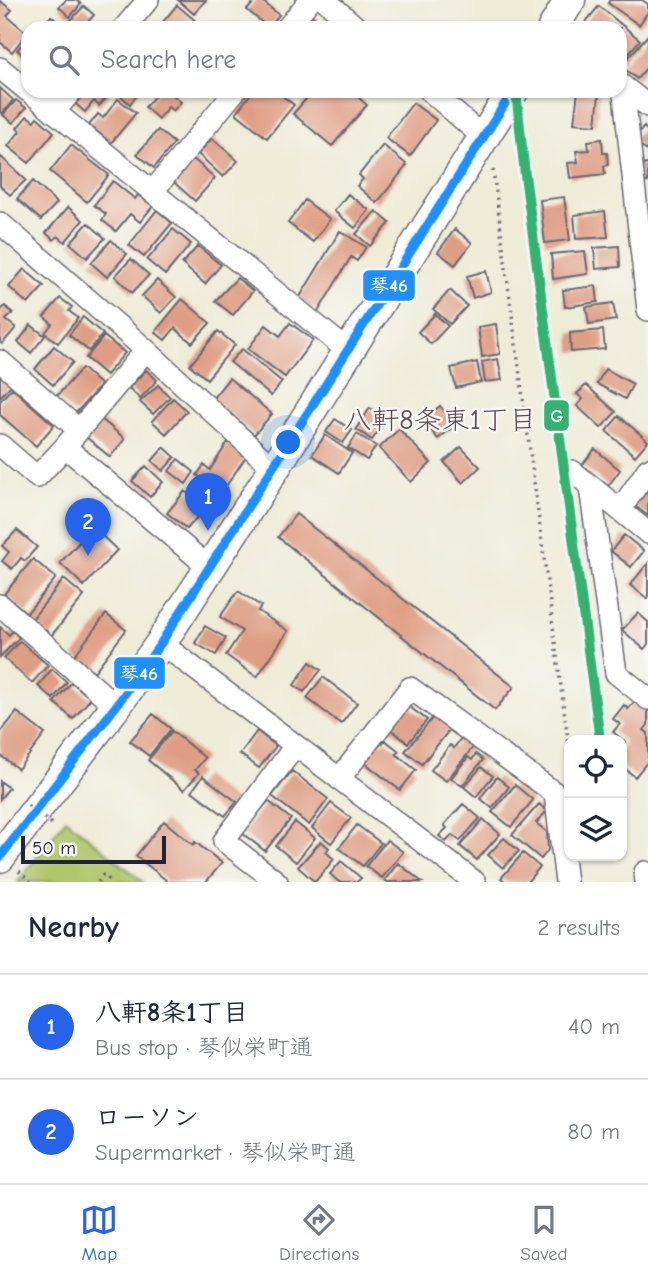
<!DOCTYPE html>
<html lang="en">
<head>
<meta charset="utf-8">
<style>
  :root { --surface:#fff; --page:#f6f6f7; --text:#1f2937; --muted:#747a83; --line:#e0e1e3; --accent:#2563eb }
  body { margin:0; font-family:"Comic Neue","Klee One",sans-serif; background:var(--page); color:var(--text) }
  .controls { position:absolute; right:21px; bottom:21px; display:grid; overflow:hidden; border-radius:14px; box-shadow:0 2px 5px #0004 }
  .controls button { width:63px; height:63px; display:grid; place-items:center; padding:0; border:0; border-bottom:2px solid var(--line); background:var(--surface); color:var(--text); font:35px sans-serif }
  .scale { position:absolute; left:21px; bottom:18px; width:145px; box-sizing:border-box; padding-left:7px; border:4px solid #22223b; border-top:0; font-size:19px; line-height:24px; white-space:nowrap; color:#22223b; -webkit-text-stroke:5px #f6f6f2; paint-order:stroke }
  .you { position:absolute; left:289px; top:443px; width:24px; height:24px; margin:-18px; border:5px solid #fff; border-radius:50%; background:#1a73e8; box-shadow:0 0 0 10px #1a73e833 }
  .badge { display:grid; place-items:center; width:46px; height:46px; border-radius:50%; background:var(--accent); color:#fff; font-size:23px; font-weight:700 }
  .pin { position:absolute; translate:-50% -58px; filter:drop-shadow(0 2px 4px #0008) }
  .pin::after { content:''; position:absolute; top:37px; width:24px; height:21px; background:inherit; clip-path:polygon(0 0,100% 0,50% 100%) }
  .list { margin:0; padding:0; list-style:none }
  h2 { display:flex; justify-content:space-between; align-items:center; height:91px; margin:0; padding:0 28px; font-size:30px }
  h2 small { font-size:23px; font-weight:400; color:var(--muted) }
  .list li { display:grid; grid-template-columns:46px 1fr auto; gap:21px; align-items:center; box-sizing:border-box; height:105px; padding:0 28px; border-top:2px solid var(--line) }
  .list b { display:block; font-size:26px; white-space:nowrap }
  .list p { margin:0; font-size:23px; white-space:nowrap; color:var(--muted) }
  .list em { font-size:23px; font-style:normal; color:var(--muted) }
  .icon { flex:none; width:38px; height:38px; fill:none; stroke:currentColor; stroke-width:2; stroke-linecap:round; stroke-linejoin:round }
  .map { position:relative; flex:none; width:648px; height:882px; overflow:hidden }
  .search { position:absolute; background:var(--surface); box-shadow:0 2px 5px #0004; left:21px; right:21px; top:21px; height:77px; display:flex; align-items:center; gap:18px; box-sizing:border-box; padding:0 24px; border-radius:21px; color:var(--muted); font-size:26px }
  .sheet { height:301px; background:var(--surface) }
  nav { display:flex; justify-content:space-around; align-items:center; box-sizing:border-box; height:98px; border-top:2px solid var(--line); background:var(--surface); font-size:19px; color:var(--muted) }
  nav a { display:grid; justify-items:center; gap:4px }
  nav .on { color:var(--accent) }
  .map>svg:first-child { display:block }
</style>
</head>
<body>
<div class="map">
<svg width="648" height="882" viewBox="0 0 648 882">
  <rect width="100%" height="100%" fill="#f6f6f2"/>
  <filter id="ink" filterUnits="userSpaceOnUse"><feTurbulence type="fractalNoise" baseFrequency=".0143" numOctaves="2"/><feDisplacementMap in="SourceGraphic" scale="14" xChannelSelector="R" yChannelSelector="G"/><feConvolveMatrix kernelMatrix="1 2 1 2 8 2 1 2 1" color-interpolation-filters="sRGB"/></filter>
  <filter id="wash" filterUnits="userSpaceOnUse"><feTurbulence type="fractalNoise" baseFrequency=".00686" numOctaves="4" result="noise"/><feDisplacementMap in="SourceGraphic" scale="28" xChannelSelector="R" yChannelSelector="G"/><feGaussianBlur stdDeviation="1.57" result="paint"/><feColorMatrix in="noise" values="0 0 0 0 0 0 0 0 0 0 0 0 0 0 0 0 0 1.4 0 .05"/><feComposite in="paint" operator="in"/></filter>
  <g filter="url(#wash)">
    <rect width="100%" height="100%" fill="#eeebd7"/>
    <!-- green -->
    <path fill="#b1c66a" stroke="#6a7452" stroke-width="2" d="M66 819 143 882H18Z"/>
    <g id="blocks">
      <!-- building -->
      <path fill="#df9d83" d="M66 0H76L81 4 70 17 59 7Z
        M178 0H206L194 14Z
        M256 0H261L279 15 269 28 247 10Z
        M610 0H642L648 4V12L639 25 608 3Z
        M0 1 12 10 7 16 27 33 12 52 0 42Z
        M177 5 204 28H167L162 23Z
        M84 6 94 15 82 28H78L70 21Z
        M599 6 640 40 624 59 620 56V28H587L583 25Z
        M308 12 327 28H294Z
        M51 16 63 26 62 28H41Z
        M648 35V66L637 79 621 66Z
        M28 37V59L17 50Z
        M0 88 13 100 2 114 0 112Z
        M77 91H106L110 94 99 106 94 101 85 112 70 99Z
        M115 91H140L130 104Z
        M159 91H169L181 102 173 111 168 107 158 119 145 107Z
        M253 91H276L294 105 267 138 236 113Z
        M313 91H351L367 105 332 146 293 114Z
        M578 91 599 94 596 125 574 123Z
        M118 99 136 113 111 143 89 125 98 114 103 118Z
        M16 100 26 108 13 123 3 115Z
        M413 103 436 120 410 156 386 138Z
        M27 116 34 121 37 117 54 132 29 163 8 146 20 131 17 128Z
        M644 127 648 131V152L633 139Z
        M158 130 174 143 154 168 137 154Z
        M212 138 238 161 223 177 198 154Z
        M602 139 603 153H607L608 165 604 166 605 174 570 178 568 163 578 162 576 151 589 150 588 141Z
        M71 145 109 175 87 202 50 171Z
        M383 145 407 165 377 203 357 186 363 179 359 175Z
        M0 156 26 180 10 195 0 186Z
        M191 157 215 178 195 201 168 177Z
        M648 164V182L636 183 634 166Z
        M33 181 57 203 41 220 17 199Z
        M113 181 135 199 138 195 153 206 140 222 130 214 116 231 102 220 106 214 94 205Z
        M348 194 369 210 355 228 334 211Z
        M564 197 570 240 545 243 540 200Z
        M305 200 330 219 313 242 288 223Z
        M68 207 83 220 65 242 58 236 54 240 46 233Z
        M157 210 172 223 144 257 129 245Z
        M376 211 390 223 370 246 356 234Z
        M605 211 608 237 576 239 574 215Z
        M88 223 105 238 87 258 70 243Z
        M173 229 191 244 165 275 147 260Z
        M455 229 472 243 455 265 438 252Z
        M340 231 366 247 357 261 351 257 318 312 298 300Z
        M111 240 127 254 107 277 91 263Z
        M198 246 221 265 205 284 182 264Z
        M619 246 620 267 596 269 594 248Z
        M585 251 588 274 553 279 551 254Z
        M131 259 149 275 132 293 115 276Z
        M24 269 44 286 28 304 9 287Z
        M486 271 491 292 473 298 467 276Z
        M237 278 253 291 233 315 215 301Z
        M157 280 176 297 161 313 142 296Z
        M596 286 598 302 565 307 563 290Z
        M450 290 467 306 450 324 433 309Z
        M60 298 72 307 69 311 78 318 58 343 45 333 52 324 44 317Z
        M182 299 210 323 192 343 175 328 165 340 155 332Z
        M613 303 616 320 589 324 586 307Z
        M5 306 13 313 6 320 16 328 2 344 0 342V311Z
        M435 314 448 326 431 344 418 332Z
        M83 317 103 334 89 351 69 335Z
        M290 323 313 340 285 377 248 349 266 325 280 336Z
        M496 324 500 354 482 357 478 327Z
        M31 325 45 336 31 353 18 342Z
        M603 330 605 349 571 352 570 333Z
        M218 331 235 345 207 379 190 365Z
        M104 336 125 353 106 375 86 358Z
        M54 346 73 362 53 385 35 369Z
        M242 349 282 382 271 396 230 362Z
        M498 359 502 380 485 382 482 362Z
        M477 362 481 382 456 388 451 368Z
        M82 368 101 385 75 414 56 397Z
        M605 369 633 384 625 399 597 384Z
        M146 370 157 380 140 399 129 388Z
        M0 375 11 385 0 397Z
        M229 378 272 414 254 435 212 399Z
        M158 385 170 397 153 414 140 402Z
        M586 385 616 412 601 428 577 406 583 399 577 394Z
        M12 388 54 425 36 446 0 415V401Z
        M173 398 187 411 166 434 152 421Z
        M440 406 455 425 438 439 423 420Z
        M370 408 387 419 372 440 356 429Z
        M619 416 648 441 635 456 606 431Z
        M100 418 125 439 110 457 85 436Z
        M335 419 352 430 343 443 326 432Z
        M399 429 431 463 411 482 379 448Z
        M357 434 376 446 367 460 348 448Z
        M325 435 352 453 339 473 312 455Z
        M228 442 247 455 222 492 197 475 204 465 210 470Z
        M164 447 175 457 163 471 152 461Z
        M461 447 480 467 463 483 444 462Z
        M595 449 620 470 608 486 582 465Z
        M178 459 194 472 186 484 169 471Z
        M146 466 163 482 150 497 132 481Z
        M648 490V516L635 506Z
        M185 491 205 508 187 529 167 513Z
        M296 514 514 687 495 710 278 537Z
        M93 527 117 550 84 586 60 563Z
        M17 530 37 547 25 561 21 558 12 569 2 561 9 552 2 546Z
        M624 535 644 551 631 567 611 551Z
        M33 559 56 578 27 613 4 594Z
        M648 563V599L630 585Z
        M64 579 84 596 51 636 31 620Z
        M238 591 261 606 258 611 288 631 257 677 226 655 242 631 220 617Z
        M638 613 648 622V644L644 649 622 630Z
        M106 614 126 630 94 672 74 656Z
        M205 626 226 638 216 655 195 643Z
        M0 627 9 635 13 631 19 638 0 657Z
        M20 641 48 665 32 683 4 658Z
        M310 662 321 670 304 692 294 685Z
        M52 669 67 682 53 699 38 686Z
        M323 677 357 703 341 724 307 698Z
        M72 682 91 698 73 719 54 702Z
        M636 700 648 709V725L644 730 648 733V761L635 777 622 766V747L625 742 613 732 620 724 613 719 624 705 628 709Z
        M407 705 427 720 408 743 389 728Z
        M17 712 45 734 18 769 0 755V733Z
        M153 714 171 729 149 756 130 741Z
        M435 715 451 728 422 764 405 751Z
        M172 731 205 758 195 770 199 773 184 790 148 760Z
        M257 731 276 746 259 768 240 754Z
        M462 737 474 746 446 781 431 770 450 745 454 748Z
        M376 739 382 744 385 740 399 751 396 754 416 770 400 790 360 759Z
        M476 754 483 760 462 786 451 778 468 757 472 760Z
        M481 767 493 776 476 797 464 787Z
        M292 771 328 799 309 825 272 796Z
        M203 776 237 802 225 816 192 791Z
        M497 777 509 787 492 808 480 798Z
        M0 781 9 788 0 799Z
        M515 785 533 800 511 827 492 812Z
        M268 801 291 819 265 851 242 833Z
        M331 803 351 818 331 843 312 828Z
        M463 804 480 818 460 841 452 835 446 842 439 836 447 828 444 825Z
        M539 804 547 811 536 823 547 832 548 850 541 859 512 835Z
        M483 819 500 834 477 860 460 846Z
        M164 821 193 845 195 842 222 863 206 882H165L166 880 136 856Z
        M295 822 315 838 296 862 276 846Z
        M357 825 381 843 363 866 339 848Z
        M504 838 519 851 503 868 488 855Z
        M387 840 403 852 382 878 366 866Z
        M321 841 329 848 326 852 334 859 315 882 298 867Z
        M523 853 540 867 527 882H506L501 878Z
        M341 861 361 878 357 882H339L330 874Z
        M398 863 422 882H387L385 880Z"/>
    </g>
  </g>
  <g filter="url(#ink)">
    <use href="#blocks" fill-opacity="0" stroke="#696872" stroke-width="2"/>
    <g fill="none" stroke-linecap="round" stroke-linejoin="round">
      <defs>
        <path id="minor" d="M325 0 357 28
          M124 28 148 0
          M287 28 310 0
          M0 68 28 91
          M620 84 648 106
          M623 86 648 310
          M29 91 348 351
          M430 91 483 137
          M54 112 72 91
          M153 191 235 91
          M0 223 146 350 274 469
          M0 361 79 430 65 447
          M79 430 146 350
          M0 445 37 477 65 447 210 568
          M572 471 648 533
          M590 487 616 673 648 699
          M620 510 648 469
          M0 605 116 706
          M161 643 475 882
          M339 779 410 688 555 793 566 882
          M645 872 646 882
          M277 882 224 841 295 746"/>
        <path id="secondary" d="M553 28 570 0
          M0 857 116 706 161 643 274 469 513 91"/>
      </defs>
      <!-- minor casing -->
      <use href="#minor" stroke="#696872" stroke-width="24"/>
      <!-- secondary casing -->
      <use href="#secondary" stroke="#696872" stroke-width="33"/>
      <!-- path -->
      <path stroke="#696872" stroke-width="3.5" stroke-dasharray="2 5" stroke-linecap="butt" d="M493 170 569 748
        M19 871 30 882
        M98 882 103 875 112 882"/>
      <!-- minor -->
      <use href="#minor" stroke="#fff" stroke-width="21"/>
      <!-- secondary -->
      <use href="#secondary" stroke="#fff" stroke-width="30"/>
      <!-- path-bridge -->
      <path stroke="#696872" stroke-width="3.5" stroke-dasharray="2 5" stroke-linecap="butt" d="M22 801 53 825"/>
      <defs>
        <path id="bus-1" d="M0 857 116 706 161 643 513 91"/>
      </defs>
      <!-- bus-1 casing -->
      <use href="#bus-1" stroke="#f6f6f2" stroke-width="14"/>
      <!-- bus-1 -->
      <use href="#bus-1" stroke="#1e90ff" stroke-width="9"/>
      <defs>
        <path id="rail-1" d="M516 91 525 175 600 740"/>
      </defs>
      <!-- rail-1 casing -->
      <use href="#rail-1" stroke="#f6f6f2" stroke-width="16"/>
      <!-- rail-1 -->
      <use href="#rail-1" stroke="#32b372" stroke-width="10"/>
    </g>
  </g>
  <g text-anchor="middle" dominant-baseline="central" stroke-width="5" stroke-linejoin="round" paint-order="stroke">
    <!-- neighbourhood labels -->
    <g font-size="28" fill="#644d54" stroke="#f6f6f2">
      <text x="440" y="420">八軒8条東1丁目</text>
    </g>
  </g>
  <g stroke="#f6f6f2" stroke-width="2.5">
    <rect x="362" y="269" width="54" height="33" rx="7" fill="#1e90ff"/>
    <rect x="543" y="399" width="27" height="33" rx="7" fill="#32b372"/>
    <rect x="113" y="656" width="53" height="34" rx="7" fill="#1e90ff"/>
  </g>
  <g font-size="19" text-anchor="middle" font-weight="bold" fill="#fff">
    <text x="389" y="292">琴46</text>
    <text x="557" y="422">G</text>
    <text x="139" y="680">琴46</text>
  </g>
</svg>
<div class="controls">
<button><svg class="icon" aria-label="locate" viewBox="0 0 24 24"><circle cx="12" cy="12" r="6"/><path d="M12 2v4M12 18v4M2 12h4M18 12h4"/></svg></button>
<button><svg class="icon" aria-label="layers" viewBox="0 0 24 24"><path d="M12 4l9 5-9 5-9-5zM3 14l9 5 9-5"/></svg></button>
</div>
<div class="scale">50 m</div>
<div class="you"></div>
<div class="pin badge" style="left:208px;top:531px">1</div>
<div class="pin badge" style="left:88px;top:556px">2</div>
<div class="search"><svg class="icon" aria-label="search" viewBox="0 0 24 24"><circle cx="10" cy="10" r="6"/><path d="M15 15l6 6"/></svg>Search here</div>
</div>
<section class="sheet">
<h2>Nearby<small>2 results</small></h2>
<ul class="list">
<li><span class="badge">1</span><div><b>八軒8条1丁目</b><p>Bus stop · 琴似栄町通</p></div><em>40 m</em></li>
<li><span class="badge">2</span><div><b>ローソン</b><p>Supermarket · 琴似栄町通</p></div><em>80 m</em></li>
</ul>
</section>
<nav>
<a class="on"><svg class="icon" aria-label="map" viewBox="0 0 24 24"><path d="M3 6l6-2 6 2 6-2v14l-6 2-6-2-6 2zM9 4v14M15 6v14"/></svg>Map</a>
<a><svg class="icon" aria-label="directions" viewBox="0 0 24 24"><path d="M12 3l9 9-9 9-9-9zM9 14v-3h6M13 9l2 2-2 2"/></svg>Directions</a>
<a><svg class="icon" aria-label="saved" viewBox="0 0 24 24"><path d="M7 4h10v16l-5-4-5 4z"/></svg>Saved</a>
</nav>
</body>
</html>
